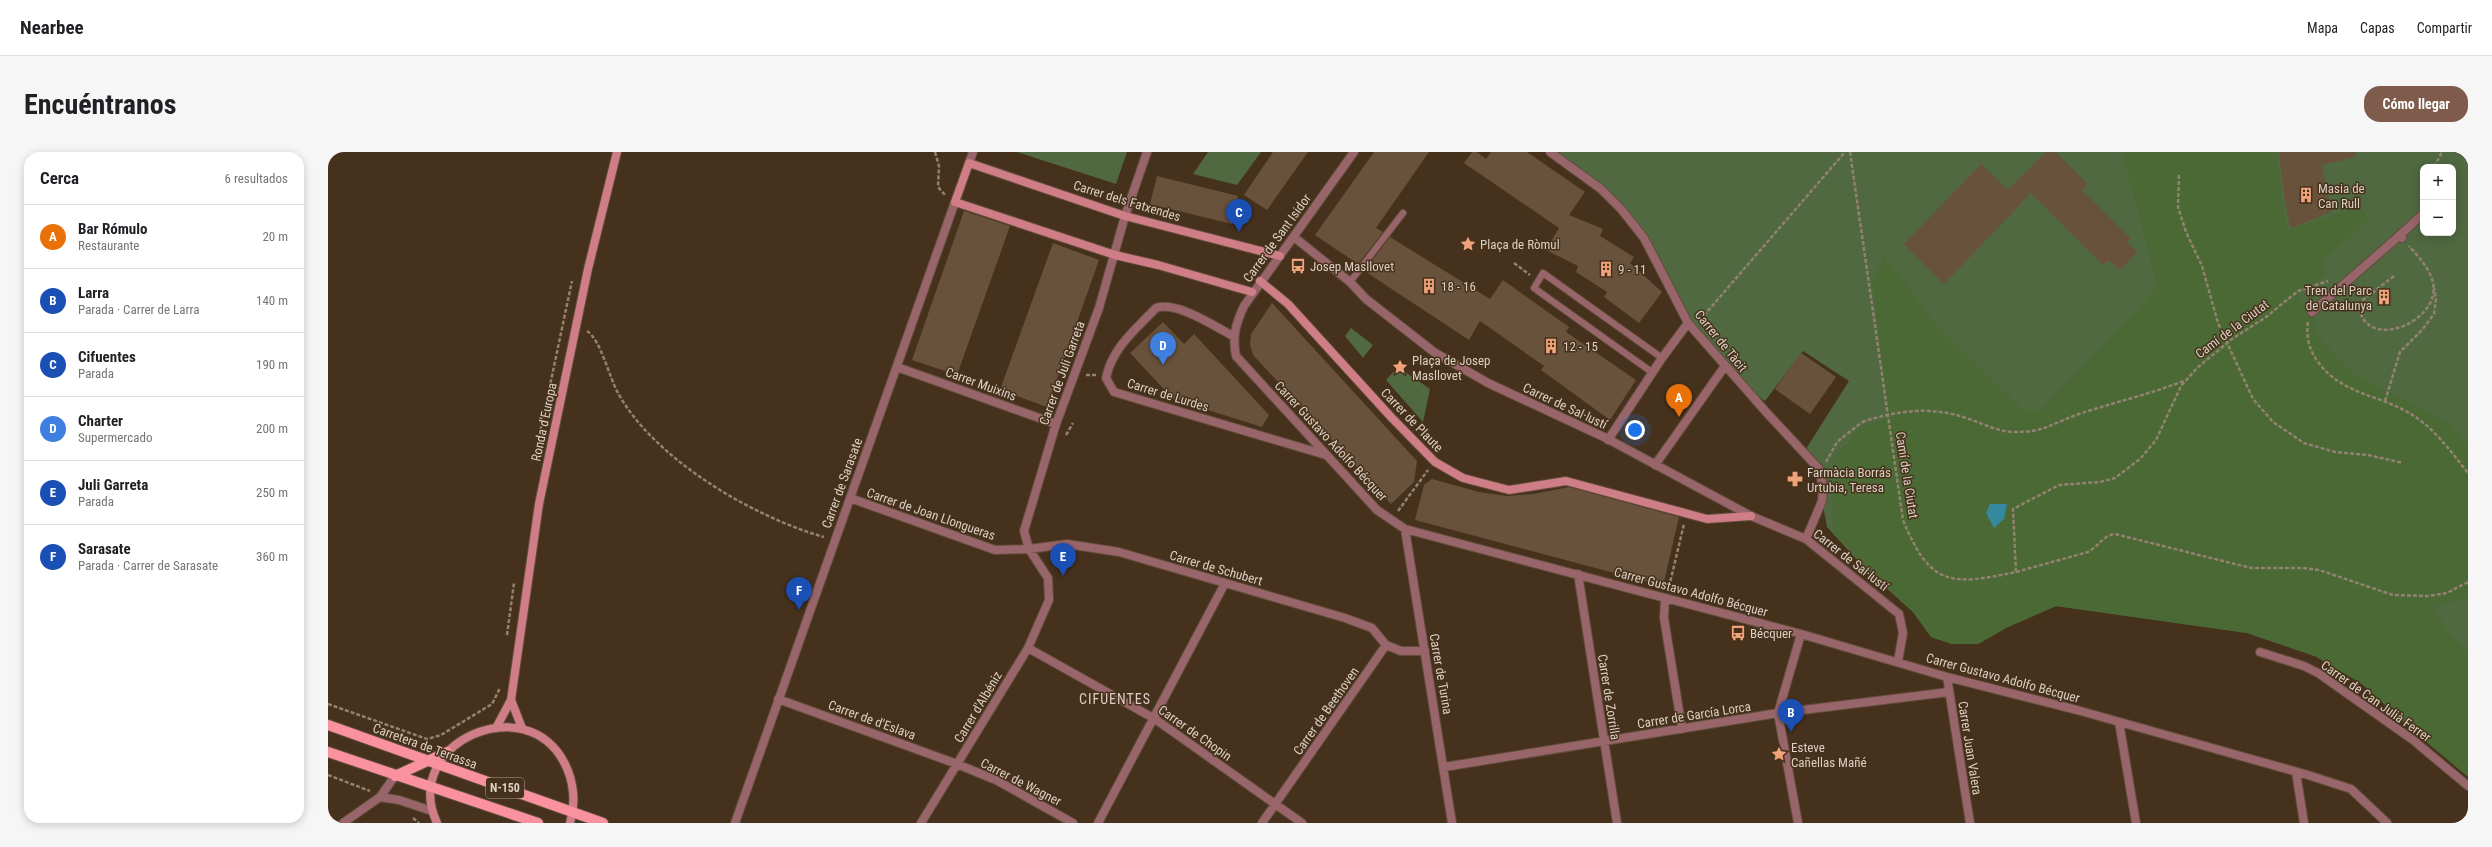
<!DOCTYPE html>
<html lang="es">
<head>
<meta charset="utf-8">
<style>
  :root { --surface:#fff; --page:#f6f6f6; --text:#202124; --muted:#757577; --line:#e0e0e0; --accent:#7e5b4b }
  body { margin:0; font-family:"Roboto Condensed",sans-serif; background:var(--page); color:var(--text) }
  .controls { position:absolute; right:12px; top:12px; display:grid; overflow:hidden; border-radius:8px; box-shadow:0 2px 10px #0003 }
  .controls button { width:36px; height:36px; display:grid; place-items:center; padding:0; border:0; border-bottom:1px solid var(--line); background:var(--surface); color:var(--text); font:20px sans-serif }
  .you { position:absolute; left:1307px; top:278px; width:14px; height:14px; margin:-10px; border:3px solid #fff; border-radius:50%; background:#1a73e8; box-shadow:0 0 0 6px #1a73e833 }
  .badge { display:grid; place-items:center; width:26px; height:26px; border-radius:50%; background:var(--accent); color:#fff; font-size:13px; font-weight:700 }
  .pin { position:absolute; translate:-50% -33px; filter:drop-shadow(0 1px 2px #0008) }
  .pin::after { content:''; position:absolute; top:21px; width:14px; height:12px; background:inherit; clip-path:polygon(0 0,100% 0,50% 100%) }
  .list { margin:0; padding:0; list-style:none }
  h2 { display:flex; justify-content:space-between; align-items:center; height:52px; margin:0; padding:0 16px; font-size:17px }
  h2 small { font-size:13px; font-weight:400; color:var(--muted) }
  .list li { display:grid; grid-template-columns:26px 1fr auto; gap:12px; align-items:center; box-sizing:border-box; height:64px; padding:0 16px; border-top:1px solid var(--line) }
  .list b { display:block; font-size:15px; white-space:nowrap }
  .list p { margin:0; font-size:13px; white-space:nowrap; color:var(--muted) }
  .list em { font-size:13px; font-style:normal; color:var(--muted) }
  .map { position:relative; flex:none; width:2140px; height:671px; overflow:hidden; border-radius:16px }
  header { display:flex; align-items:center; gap:24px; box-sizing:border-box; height:56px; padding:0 20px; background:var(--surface); border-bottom:1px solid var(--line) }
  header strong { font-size:19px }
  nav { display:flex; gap:22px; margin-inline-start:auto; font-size:14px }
  .intro { display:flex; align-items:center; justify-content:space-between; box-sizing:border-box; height:96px; padding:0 24px }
  h1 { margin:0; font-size:28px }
  .button { padding:10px 18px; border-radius:16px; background:var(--accent); color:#fff; font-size:14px; font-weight:700 }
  main { display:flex; gap:24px; padding:0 24px }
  aside { flex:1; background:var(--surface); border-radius:16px; box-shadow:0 2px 10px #0003 }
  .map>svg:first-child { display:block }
</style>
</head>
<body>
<header>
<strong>Nearbee</strong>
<nav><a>Mapa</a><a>Capas</a><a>Compartir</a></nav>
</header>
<div class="intro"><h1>Encuéntranos</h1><a class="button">Cómo llegar</a></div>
<main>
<aside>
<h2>Cerca<small>6 resultados</small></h2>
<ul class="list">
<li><span class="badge" style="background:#e8710a">A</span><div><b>Bar Rómulo</b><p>Restaurante</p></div><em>20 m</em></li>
<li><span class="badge" style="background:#1a4fb4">B</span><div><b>Larra</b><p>Parada · Carrer de Larra</p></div><em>140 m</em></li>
<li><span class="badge" style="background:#1a4fb4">C</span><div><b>Cifuentes</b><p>Parada</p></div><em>190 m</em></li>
<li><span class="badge" style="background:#3f7fe0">D</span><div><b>Charter</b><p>Supermercado</p></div><em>200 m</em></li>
<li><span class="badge" style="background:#1a4fb4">E</span><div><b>Juli Garreta</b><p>Parada</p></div><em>250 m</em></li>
<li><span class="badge" style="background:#1a4fb4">F</span><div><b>Sarasate</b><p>Parada · Carrer de Sarasate</p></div><em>360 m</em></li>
</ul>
</aside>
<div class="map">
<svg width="2140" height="671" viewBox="0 0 2140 671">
  <rect width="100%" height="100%" fill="#46311c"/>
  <!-- green -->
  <path fill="#506940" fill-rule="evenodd" d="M689 0H799L788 32Z
    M880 0H933L909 33 865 22Z
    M1222 0H2140V611L2034 532 1989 505 1919 481 1728 454 1680 475 1650 492H1624L1603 485 1585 460 1529 408 1499 375 1494 349 1492 318 1476 300 1521 229 1475 199 1437 249 1435 248 1397 214 1365 177 1316 86 1293 57ZM2095 15H2125V81H2095Z
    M1023 176 1045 193 1035 206 1017 184Z
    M1070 215 1102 237 1095 270 1058 228Z"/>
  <!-- forest -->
  <path fill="#4a6934" d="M1794 0H1948L1959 79 2033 54 2040 68 1995 109 1996 118 2000 123 1967 141 1984 160 1989 184 2026 222 2123 272 2140 294V445L2106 455 2122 483 2140 500V625L2084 578 2034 532 1987 504 1919 481 1728 454 1680 475 1650 492H1624L1603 485 1585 460 1538 418 1526 401 1505 382V306L1534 275 1560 266 1545 131 1556 102 1609 175 1694 257 1712 259 1830 135Z"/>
  <!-- water -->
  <path fill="#3489a0" d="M1662 352H1679L1676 367 1666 376 1658 361Z"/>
  <!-- building -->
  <path fill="#69523c" d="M945 0H980L939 58 916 43Z
    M1046 0H1101L1048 76 1055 80 1030 112 987 83Z
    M1144 0H1149L1158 7 1163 0H1199L1257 40 1241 63 1275 77 1272 84 1306 105 1302 111 1334 140 1311 171 1276 145 1279 140 1248 120 1250 114 1218 98 1231 76 1136 11Z
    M1718 0H1728L1759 32 1754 38 1802 86 1799 90 1809 101 1792 118 1781 108 1775 113 1703 41 1616 132 1576 92 1653 12 1680 38Z
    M1951 0H2028V5L1994 13 2003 60 1963 76 1957 51Z
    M829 24 910 44 904 72 822 52Z
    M636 59 682 74 629 223 584 208Z
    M1062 85 1162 147 1175 128 1241 175 1238 180 1308 228 1282 268 1213 218 1216 214 1152 169 1141 188 1041 122 1037 118Z
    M725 91 771 108 719 255 672 238Z
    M2057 136 2065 147 2056 154 2047 145Z
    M944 151 1089 309 1086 330 1063 352 925 203 922 193 923 182Z
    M835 170 856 192 866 182 941 263 934 275 845 247 802 201Z
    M1473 201 1508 225 1482 262 1447 237Z
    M1104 327 1151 340 1179 344 1205 342 1241 335 1351 365 1335 434 1087 368 1096 333Z"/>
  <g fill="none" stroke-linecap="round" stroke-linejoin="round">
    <defs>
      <path id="lane" d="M1022 130 1075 61
        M1325 221 1206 136 1215 121 1334 206"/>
      <path id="street" d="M1026 0 916 154C908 171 904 185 908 204L1049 358 1077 377 1473 482 1619 525 1749 558 1980 623 2023 637 2059 671
        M1222 0 1273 37 1293 57 1316 86 1360 171 1438 260 1492 318 1495 338 1494 349 1478 387
        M641 11 645 0
        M966 85 1022 130 1038 147 1106 200 1160 231 1278 286 1423 364 1478 387 1571 462 1575 481 1570 509
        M2074 86 2071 84 2095 62
        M1984 160 2071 84
        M905 184C886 174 849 149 828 156 808 177 784 196 778 226L786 240 998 303
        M569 215 728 272
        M1280 288 1334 206 1360 171
        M1327 313 1397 214
        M522 346 667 398 701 397 739 392 791 400 1017 466 1044 476 1058 493 1073 499H1097
        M1077 377 1124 671
        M1250 422 1289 671
        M1337 447 1336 466 1354 577
        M700 496 827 567 974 671
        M1932 500 1976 514 1990 521 2085 588 2140 634
        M1619 525 1642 671
        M450 547 629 612 668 628 745 671
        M1791 570 1808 671
        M1116 615 1450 561 1621 540
        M1968 620 1976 671
        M52 645 71 648 104 659
        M15 671 52 645 67 624
        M407 671 627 50
        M593 671 700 496 721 448 720 426 701 397 696 379 728 272 771 156 797 64 819 0
        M770 671 897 431
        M934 671 1058 493
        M1470 671 1450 561 1473 482"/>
      <path id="secondary" d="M932 129 960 152 1063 265 1107 310 1135 326 1181 338 1238 329 1379 367 1423 364
        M924 140 830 113 787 103 627 50 641 11 797 64 952 104
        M183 548 194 576
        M168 576 183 548 211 352 260 117 289 0
        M109 671C72 591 198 535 237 612 246 630 248 652 242 671"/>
      <path id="primary" d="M0 573 275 671
        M0 600 210 671
        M67 624 119 600"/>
    </defs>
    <!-- lane casing -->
    <use href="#lane" stroke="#614d3a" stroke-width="8"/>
    <!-- street casing -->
    <use href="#street" stroke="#614d3a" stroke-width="10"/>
    <!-- secondary casing -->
    <use href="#secondary" stroke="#614d3a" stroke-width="10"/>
    <!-- primary casing -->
    <use href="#primary" stroke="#614d3a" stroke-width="12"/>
    <!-- path -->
    <path stroke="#938271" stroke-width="2.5" stroke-dasharray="4 2" stroke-linecap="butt" d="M607 0 611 14 610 35 618 44
      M1522 0 1575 368C1602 434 1622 434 1688 420L1685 357 1731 333 1772 330 1787 326 1812 307 1828 288 1853 234 1869 216 1904 187 1938 165 1970 139 2000 129
      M2106 15 2114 0
      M1851 23 1850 55 1858 80 1874 114 1890 171 1925 247 1945 270 1976 291 2007 300 2040 303 2075 311
      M1186 111 1202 123
      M2066 124 2035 148 2031 155C2038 202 2118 168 2104 127 2100 115 2090 104 2081 94
      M1372 168 1517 0
      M1980 170C1978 185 1981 198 1990 210 2016 245 2055 242 2089 266 2110 281 2124 301 2140 321
      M259 179C273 188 281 225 290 241 326 307 425 365 496 385
      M758 223H769
      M2057 249 2072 200 2094 178 2106 162 2108 146 2106 136
      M1534 270C1567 259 1602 254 1635 265 1652 270 1667 279 1685 280 1715 281 1725 271 1751 262 1787 250 1823 242 1858 228
      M738 283 745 271
      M210 290 244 129
      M1498 310 1509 290 1534 270
      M1070 359 1100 318
      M1688 420 1760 400C1770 395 1775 383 1787 382L1923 416H1975L1991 418 2065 443 2100 444 2119 441 2140 430
      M1341 435 1356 372
      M179 483 186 431
      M0 552 99 587 113 583 164 552 172 536
      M0 623 42 639
      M85 666 91 671"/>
    <!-- lane -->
    <use href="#lane" stroke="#98656b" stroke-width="6"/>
    <!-- street -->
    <use href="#street" stroke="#98656b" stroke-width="8"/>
    <!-- secondary -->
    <use href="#secondary" stroke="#cf7e88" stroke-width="8"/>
    <!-- primary -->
    <use href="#primary" stroke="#f9919f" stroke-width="10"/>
  </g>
  <!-- icons -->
  <defs>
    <symbol id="building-bare" viewBox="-9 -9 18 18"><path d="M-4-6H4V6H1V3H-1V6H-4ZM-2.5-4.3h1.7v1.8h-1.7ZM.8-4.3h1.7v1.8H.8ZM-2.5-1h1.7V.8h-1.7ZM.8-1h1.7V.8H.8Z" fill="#f0a27a" stroke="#46311c" stroke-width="2.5" paint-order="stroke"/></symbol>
    <symbol id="sight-bare" viewBox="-9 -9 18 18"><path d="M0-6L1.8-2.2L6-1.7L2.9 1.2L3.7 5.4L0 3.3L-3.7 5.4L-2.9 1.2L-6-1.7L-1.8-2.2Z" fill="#f0a27a" stroke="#46311c" stroke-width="2.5" paint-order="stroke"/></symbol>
    <symbol id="bus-bare" viewBox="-9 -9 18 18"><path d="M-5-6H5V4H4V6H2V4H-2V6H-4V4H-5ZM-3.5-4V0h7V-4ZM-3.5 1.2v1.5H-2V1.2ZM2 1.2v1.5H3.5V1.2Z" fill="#f0a27a" stroke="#46311c" stroke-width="2.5" paint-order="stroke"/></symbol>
    <symbol id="pharmacy-bare" viewBox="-9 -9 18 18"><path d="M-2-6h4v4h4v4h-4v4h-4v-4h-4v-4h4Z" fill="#f0a27a" stroke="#46311c" stroke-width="2.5" paint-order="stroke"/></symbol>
  </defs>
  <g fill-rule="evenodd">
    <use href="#building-bare" x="1967" y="32" width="22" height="22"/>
    <use href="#sight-bare" x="1129" y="81" width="22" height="22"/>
    <use href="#bus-bare" x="959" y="103" width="22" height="22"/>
    <use href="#building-bare" x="1267" y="106" width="22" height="22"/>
    <use href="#building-bare" x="1090" y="123" width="22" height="22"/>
    <use href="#building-bare" x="2045" y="134" width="22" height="22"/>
    <use href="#building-bare" x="1212" y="183" width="22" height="22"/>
    <use href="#sight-bare" x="1061" y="204" width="22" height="22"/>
    <use href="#pharmacy-bare" x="1456" y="316" width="22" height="22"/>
    <use href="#bus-bare" x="1399" y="470" width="22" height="22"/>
    <use href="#sight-bare" x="1440" y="591" width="22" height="22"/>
  </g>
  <g text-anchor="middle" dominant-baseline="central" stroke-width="3" stroke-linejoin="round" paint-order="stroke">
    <!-- shield labels -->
    <rect fill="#46311c" stroke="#afa090" stroke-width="1" x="158" y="626" width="38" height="20" rx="3"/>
    <g font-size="12" font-weight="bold" fill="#dccfc2">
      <text x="177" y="636">N-150</text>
    </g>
    <!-- poi labels -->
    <g font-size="13" fill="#dccfc2" stroke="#46311c" text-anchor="start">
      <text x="1990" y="36">Masia de<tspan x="1990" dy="15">Can Rull</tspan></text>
      <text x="1152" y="92">Plaça de Ròmul</text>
      <text x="982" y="114">Josep Masllovet</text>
      <text x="1290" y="117">9 - 11</text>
      <text x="1113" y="134">18 - 16</text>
      <text x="2044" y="138" text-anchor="end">Tren del Parc<tspan x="2044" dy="15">de Catalunya</tspan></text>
      <text x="1235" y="194">12 - 15</text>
      <text x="1084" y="208">Plaça de Josep<tspan x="1084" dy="15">Masllovet</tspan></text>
      <text x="1479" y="320">Farmàcia Borrás<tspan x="1479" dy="15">Urtubia, Teresa</tspan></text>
      <text x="1422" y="481">Bécquer</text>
      <text x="1463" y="595">Esteve<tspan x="1463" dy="15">Cañellas Mañé</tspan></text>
    </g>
    <!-- street labels -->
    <g font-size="13" fill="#dccfc2" stroke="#46311c">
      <text transform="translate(799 49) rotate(17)">Carrer dels Fatxendes</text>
      <text transform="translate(949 86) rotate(-54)">Carrer de Sant Isidor</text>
      <text transform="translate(1904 177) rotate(-37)">Camí de la Ciutat</text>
      <text transform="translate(1393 189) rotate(51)">Carrer de Tàcit</text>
      <text transform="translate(734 221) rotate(-70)">Carrer de Juli Garreta</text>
      <text transform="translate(653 232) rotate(20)">Carrer Muixins</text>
      <text transform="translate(840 243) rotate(17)">Carrer de Lurdes</text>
      <text transform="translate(1237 254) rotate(25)">Carrer de Sal·lustí</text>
      <text transform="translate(1084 268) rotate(46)">Carrer de Plaute</text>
      <text transform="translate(216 270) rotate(-78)">Ronda d'Europa</text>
      <text transform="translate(1003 289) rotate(47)">Carrer Gustavo Adolfo Bécquer</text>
      <text transform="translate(1579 323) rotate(81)">Camí de la Ciutat</text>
      <text transform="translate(514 331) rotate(-70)">Carrer de Sarasate</text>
      <text transform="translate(603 362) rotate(19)">Carrer de Joan Llongueras</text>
      <text transform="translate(1523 408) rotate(38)">Carrer de Sal·lustí</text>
      <text transform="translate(888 416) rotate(16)">Carrer de Schubert</text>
      <text transform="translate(1363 440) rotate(15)">Carrer Gustavo Adolfo Bécquer</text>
      <text transform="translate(1113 522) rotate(80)">Carrer de Turina</text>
      <text transform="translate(1675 526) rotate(15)">Carrer Gustavo Adolfo Bécquer</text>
      <text transform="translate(1281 545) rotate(81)">Carrer de Zorrilla</text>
      <text transform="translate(2048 549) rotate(35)">Carrer de Can Julià Ferrer</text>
      <text transform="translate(650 555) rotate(-59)">Carrer d'Albéniz</text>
      <text transform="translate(998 559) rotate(-55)">Carrer de Beethoven</text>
      <text transform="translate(1366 563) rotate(-9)">Carrer de García Lorca</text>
      <text transform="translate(544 568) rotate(20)">Carrer de d'Eslava</text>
      <text transform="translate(867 581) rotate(35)">Carrer de Chopin</text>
      <text transform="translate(97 594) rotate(20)">Carretera de Terrassa</text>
      <text transform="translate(1642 596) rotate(81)">Carrer Juan Valera</text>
      <text transform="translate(693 630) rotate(27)">Carrer de Wagner</text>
    </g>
    <!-- neighbourhood labels -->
    <g font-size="14" letter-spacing="1" fill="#dccfc2" stroke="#46311c">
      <text x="787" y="547">CIFUENTES</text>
    </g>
  </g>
</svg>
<div class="controls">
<button>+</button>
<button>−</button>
</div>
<div class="you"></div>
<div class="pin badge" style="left:1351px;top:265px;background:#e8710a">A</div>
<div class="pin badge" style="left:1463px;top:580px;background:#1a4fb4">B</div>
<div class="pin badge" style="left:911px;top:80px;background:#1a4fb4">C</div>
<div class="pin badge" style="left:835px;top:213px;background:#3f7fe0">D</div>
<div class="pin badge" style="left:735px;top:424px;background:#1a4fb4">E</div>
<div class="pin badge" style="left:471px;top:458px;background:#1a4fb4">F</div>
</div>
</main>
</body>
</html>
